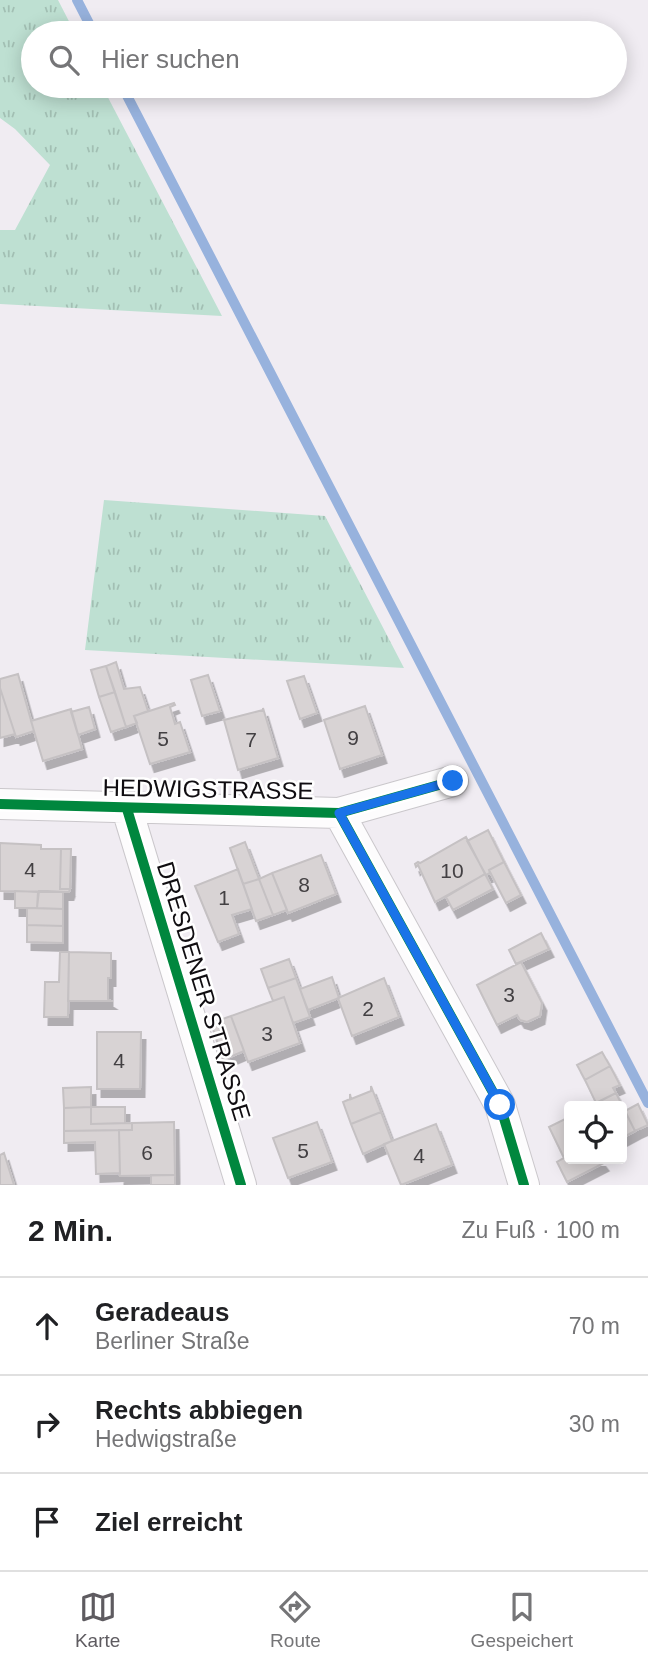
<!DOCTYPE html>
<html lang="de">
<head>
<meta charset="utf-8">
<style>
  :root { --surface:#fff; --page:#f6f6f6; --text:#202124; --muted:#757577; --line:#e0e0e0; --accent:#5e5b60 }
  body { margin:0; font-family:Arial,sans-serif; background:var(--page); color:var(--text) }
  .controls { position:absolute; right:21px; bottom:21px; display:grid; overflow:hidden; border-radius:7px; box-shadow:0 4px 18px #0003 }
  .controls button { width:63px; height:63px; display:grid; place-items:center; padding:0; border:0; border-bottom:2px solid var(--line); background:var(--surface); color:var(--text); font:35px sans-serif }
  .stop { position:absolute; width:21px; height:21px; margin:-16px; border:5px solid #1a73e8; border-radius:50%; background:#fff }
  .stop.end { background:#1a73e8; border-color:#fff; box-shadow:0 2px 7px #0008 }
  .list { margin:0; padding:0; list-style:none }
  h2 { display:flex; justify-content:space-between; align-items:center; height:91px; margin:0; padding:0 28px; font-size:30px }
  h2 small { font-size:23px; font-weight:400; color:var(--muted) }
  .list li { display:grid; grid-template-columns:46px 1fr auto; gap:21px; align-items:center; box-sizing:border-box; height:98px; padding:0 28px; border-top:2px solid var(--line) }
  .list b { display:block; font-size:26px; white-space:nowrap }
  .list p { margin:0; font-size:23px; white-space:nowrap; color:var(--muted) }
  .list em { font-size:23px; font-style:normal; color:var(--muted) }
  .icon { flex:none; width:38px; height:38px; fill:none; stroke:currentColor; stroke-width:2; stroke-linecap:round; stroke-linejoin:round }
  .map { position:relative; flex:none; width:648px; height:1185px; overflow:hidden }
  .search { position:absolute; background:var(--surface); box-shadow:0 4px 18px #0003; left:21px; right:21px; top:21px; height:77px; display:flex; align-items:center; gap:18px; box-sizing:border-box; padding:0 24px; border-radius:38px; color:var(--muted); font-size:26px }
  .sheet { height:385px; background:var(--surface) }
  nav { display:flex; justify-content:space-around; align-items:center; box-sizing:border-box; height:98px; border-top:2px solid var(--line); background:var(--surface); font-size:19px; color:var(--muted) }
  nav a { display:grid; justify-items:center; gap:4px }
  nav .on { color:var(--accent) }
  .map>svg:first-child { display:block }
</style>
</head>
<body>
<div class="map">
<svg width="648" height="1185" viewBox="0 0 648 1185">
  <defs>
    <pattern id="grass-tufts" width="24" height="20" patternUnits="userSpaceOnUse" patternTransform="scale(1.75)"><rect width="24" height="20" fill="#bee0d2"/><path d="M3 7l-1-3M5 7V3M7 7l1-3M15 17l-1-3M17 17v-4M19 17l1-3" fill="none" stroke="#a2bfb3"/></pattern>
    <filter id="shadow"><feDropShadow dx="4.5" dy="8" stdDeviation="0" flood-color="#0004"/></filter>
  </defs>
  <rect width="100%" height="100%" fill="#f0ecf2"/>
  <!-- grass -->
  <path fill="url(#grass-tufts)" d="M0 0H58L75 33H33V86H102L222 316 0 304V230H15L50 165 15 129 0 118Z
    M104 500 325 516 404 668 85 650Z"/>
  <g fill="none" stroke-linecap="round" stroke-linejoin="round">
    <!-- stream -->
    <path stroke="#97b2dd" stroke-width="10" d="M77 0 94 33
      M122 86 648 1103"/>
  </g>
  <!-- building -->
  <path fill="#d8d3d4" stroke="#c5c1c3" stroke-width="2" filter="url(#shadow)" d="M116 662 124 689 140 687 148 711 134 716 137 723 126 727 106 666Z
    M106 666 115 692 99 697 91 670Z
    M18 674 34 731 16 737 0 688V679Z
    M208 675 220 711 202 716 191 680Z
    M304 676 317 713 300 719 287 681Z
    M0 688 15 734 0 738Z
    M115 692 126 727 111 732 99 697Z
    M174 703 175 705 170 707 175 724 180 722 190 752 150 764 134 716Z
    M365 706 382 755 340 769 324 720Z
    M89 707 95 729 78 735 71 712Z
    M263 708 278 758 238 770 224 720 263 710Z
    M71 709 82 749 43 761 31 721Z
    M488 830 504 862 489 870 490 873 486 875 467 841Z
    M466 837 485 874 435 902 418 865 416 867 415 864 418 862 420 863Z
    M245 842 259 879 243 884 230 848Z
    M0 843 41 845V849H61L60 889H70L69 892 0 891Z
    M61 849H71L70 889H60Z
    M321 855 336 894 288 913 272 873Z
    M504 862 521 895 506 903 489 870Z
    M238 869 252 909 232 915 239 934 218 942 195 886Z
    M272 873 287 910 273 915 259 879Z
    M485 874 493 889 453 910 446 897Z
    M259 879 273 915 256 921 243 884Z
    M15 891 38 892 37 908H15Z
    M39 891 63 892V909L37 908Z
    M27 908 63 909V926L27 925Z
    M27 925 63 926V943L27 942Z
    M541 933 549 949 516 964 509 950Z
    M60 952H69L68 1017H44L45 982H59Z
    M69 952 111 953V978H108V999L111 1001H68Z
    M289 959 296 978 268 988 261 969Z
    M521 962 542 1003 540 1016 527 1022 520 1020 517 1015 497 1025 477 985Z
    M332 977 339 998 308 1010 300 989Z
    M296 978 310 1017 293 1023 284 997 273 1001 268 988Z
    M384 978 399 1017 352 1036 338 998Z
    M284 997 300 1043 248 1062 231 1016Z
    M231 1016 244 1051 223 1060 211 1023Z
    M97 1032H141L140 1089H97Z
    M602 1052 610 1066 585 1080 577 1065Z
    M610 1066 620 1085 613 1088 616 1093 596 1103 585 1080Z
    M371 1086 381 1112 351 1124 343 1102 350 1099V1094L351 1099 371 1091Z
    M91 1087V1107L64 1108 63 1088Z
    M616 1093 635 1131 622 1138V1106H590Z
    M638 1104 648 1125 635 1131 625 1111Z
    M91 1107H125V1123L91 1124Z
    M91 1107V1124L132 1123V1130L64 1131V1108Z
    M381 1112 392 1141 363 1154 351 1124Z
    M569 1117V1155L564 1158 549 1127Z
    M174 1122 175 1175 120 1176 119 1130H132V1123Z
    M317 1122 332 1162 288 1178 273 1138Z
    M436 1124 452 1165 401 1185 384 1144Z
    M119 1130 120 1173 96 1174 95 1142 64 1143V1131Z
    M4 1153 14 1185H0V1155Z
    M569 1155V1159H601L604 1163 567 1182 557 1162Z
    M151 1175H175V1185H151Z"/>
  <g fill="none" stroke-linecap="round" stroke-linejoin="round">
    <defs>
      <path id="minor" d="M0 804 339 813 453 781
        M127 809 241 1185
        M339 813 500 1105 524 1185"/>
    </defs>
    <!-- minor casing -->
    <use href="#minor" stroke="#cac7cb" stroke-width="32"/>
    <!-- minor -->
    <use href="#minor" stroke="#fdfcfd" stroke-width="30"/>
    <defs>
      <path id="cycleway" d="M0 804 339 813 453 781
        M127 809 241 1185
        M339 813 500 1105 524 1185"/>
    </defs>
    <!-- cycleway casing -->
    <use href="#cycleway" stroke="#fff" stroke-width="15"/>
    <!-- cycleway -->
    <use href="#cycleway" stroke="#00873e" stroke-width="10"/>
  </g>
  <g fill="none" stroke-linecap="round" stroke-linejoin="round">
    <!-- route -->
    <path stroke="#1a73e8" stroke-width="9" d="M453 781 339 813 500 1105"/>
  </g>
  <g text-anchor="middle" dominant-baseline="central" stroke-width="5" stroke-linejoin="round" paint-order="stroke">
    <!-- number labels -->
    <g font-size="21" fill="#434043">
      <text x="353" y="737">9</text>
      <text x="163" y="738">5</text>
      <text x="251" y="739">7</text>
      <text x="30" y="869">4</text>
      <text x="452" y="870">10</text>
      <text x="304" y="884">8</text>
      <text x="224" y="897">1</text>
      <text x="509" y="994">3</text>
      <text x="368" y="1008">2</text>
      <text x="267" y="1033">3</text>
      <text x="119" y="1060">4</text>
      <text x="303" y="1150">5</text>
      <text x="147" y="1152">6</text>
      <text x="419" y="1155">4</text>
    </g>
    <!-- street labels -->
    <g font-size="24" fill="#100d11" stroke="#fff">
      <text transform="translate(208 789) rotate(1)">HEDWIGSTRASSE</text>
      <text transform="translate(204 991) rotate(73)">DRESDENER STRASSE</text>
    </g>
  </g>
</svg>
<div class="controls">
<button><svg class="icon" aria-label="locate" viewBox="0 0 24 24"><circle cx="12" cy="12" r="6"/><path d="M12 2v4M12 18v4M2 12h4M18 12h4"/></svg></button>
</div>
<div class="stop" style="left:500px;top:1105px"></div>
<div class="stop end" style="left:453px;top:781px"></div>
<div class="search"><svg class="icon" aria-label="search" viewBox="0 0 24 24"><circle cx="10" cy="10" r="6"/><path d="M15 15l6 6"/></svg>Hier suchen</div>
</div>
<section class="sheet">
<h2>2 Min.<small>Zu Fuß · 100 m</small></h2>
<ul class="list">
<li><svg class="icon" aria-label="ahead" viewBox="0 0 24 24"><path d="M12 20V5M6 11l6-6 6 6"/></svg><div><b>Geradeaus</b><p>Berliner Straße</p></div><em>70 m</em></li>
<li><svg class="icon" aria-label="right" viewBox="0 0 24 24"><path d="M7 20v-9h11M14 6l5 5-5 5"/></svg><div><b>Rechts abbiegen</b><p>Hedwigstraße</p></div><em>30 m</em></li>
<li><svg class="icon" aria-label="arrive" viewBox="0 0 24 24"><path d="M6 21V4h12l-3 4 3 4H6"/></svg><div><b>Ziel erreicht</b></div></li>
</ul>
</section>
<nav>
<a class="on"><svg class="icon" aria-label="map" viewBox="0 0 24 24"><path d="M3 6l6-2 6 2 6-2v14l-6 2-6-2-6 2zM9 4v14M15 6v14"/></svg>Karte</a>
<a><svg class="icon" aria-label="directions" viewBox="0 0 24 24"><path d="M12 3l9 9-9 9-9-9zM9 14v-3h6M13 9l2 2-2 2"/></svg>Route</a>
<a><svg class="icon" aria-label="saved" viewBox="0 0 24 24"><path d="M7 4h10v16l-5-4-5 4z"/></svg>Gespeichert</a>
</nav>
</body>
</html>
